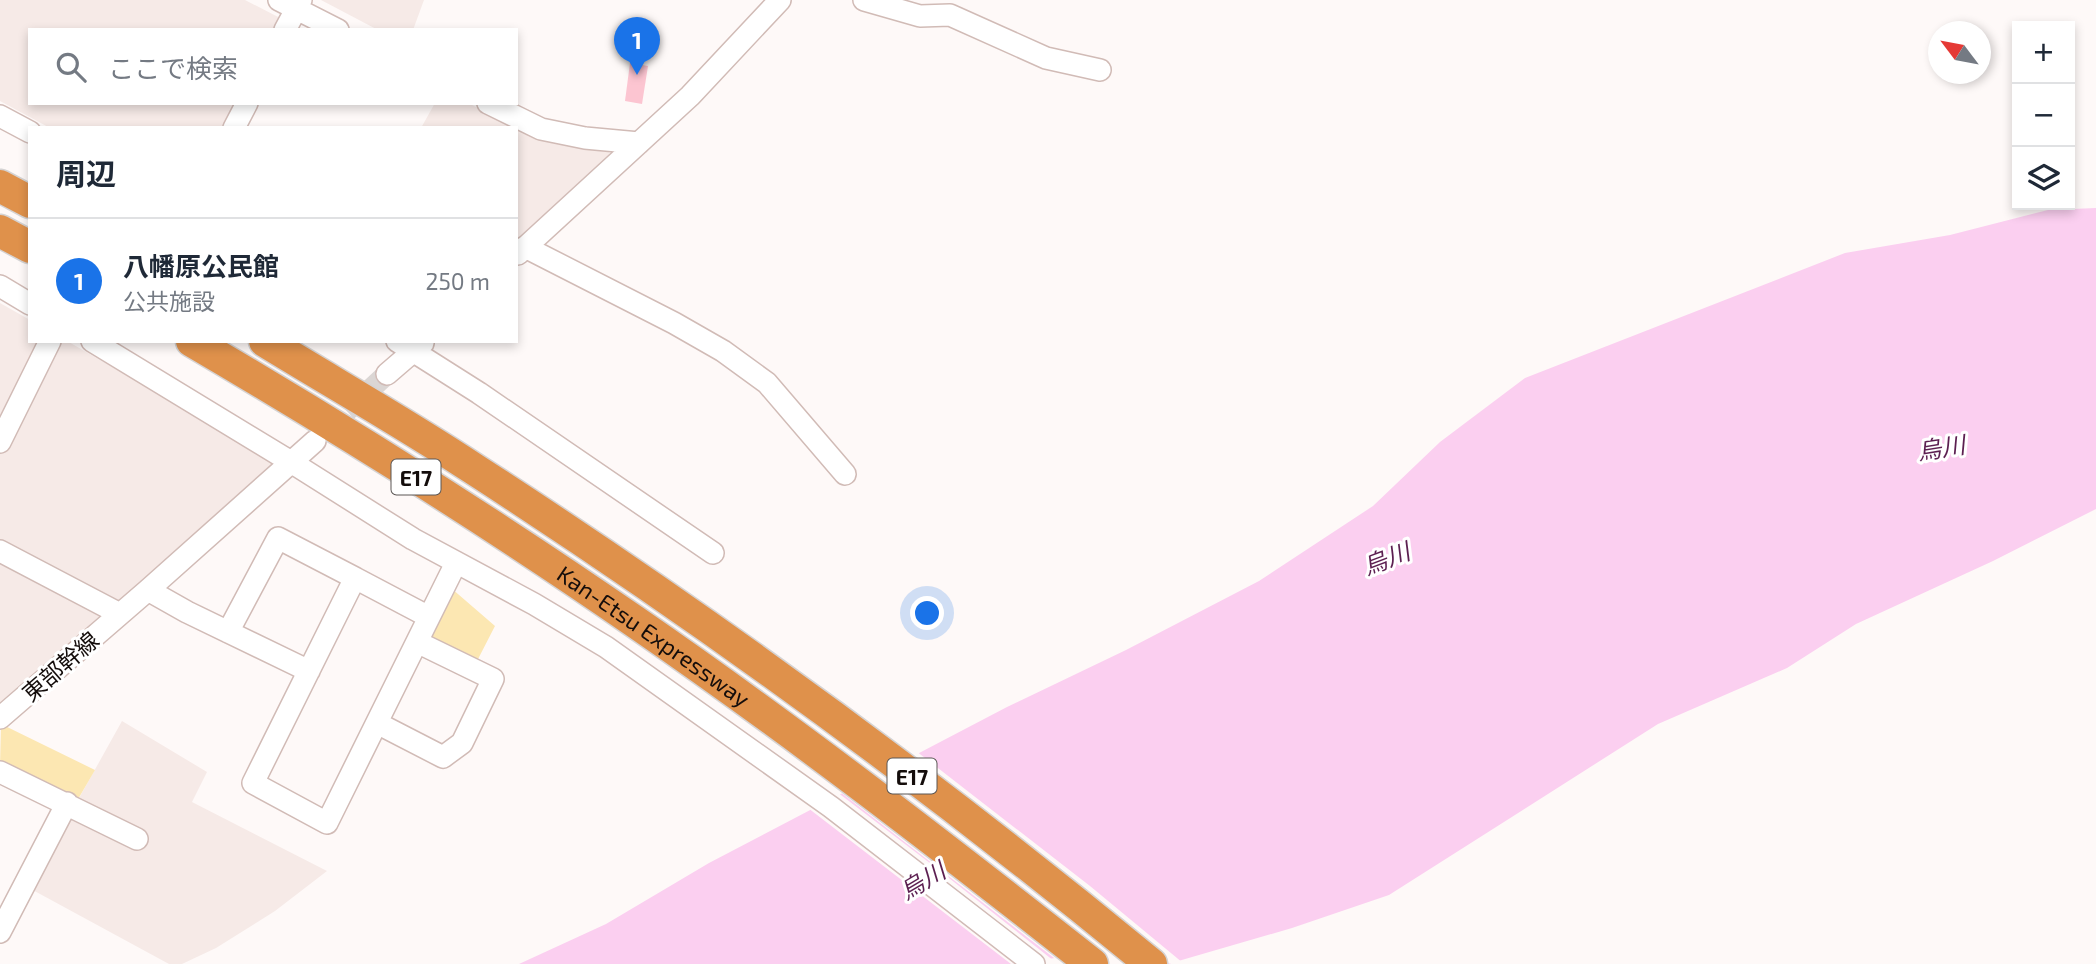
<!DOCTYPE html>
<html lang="ja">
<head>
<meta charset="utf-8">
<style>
  :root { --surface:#fff; --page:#f2f2f3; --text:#1f2937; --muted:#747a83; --line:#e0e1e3; --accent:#1a73e8 }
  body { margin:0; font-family:"Exo 2","Noto Sans JP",sans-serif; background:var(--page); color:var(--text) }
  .controls { position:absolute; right:21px; top:21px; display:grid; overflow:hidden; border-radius:0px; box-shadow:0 4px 10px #0003 }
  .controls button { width:63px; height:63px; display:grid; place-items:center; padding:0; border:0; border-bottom:2px solid var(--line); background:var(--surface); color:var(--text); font:35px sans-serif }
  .compass { position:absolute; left:1928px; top:21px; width:63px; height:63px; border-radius:50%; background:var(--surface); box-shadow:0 4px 10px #0003; rotate:302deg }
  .you { position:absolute; left:928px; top:614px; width:24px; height:24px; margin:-18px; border:5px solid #fff; border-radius:50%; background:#1a73e8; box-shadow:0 0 0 10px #1a73e833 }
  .badge { display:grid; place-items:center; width:46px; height:46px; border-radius:50%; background:var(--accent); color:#fff; font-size:23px; font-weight:700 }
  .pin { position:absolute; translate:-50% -58px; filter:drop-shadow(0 2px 4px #0008) }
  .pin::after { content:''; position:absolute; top:37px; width:24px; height:21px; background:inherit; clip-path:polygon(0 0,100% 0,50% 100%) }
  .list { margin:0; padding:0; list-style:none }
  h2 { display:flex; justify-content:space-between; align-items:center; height:91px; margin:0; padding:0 28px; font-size:30px }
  h2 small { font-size:23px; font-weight:400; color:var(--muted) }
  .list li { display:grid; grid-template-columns:46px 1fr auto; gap:21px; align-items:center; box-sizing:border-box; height:126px; padding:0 28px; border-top:2px solid var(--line) }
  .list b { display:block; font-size:26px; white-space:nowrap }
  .list p { margin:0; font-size:23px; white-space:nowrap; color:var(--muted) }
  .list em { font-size:23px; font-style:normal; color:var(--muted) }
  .icon { flex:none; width:38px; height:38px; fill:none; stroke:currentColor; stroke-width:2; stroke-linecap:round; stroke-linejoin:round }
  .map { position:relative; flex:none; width:2096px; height:964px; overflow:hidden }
  .search { position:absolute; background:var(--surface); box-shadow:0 4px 10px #0003; left:28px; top:28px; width:490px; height:77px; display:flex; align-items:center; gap:18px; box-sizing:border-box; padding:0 24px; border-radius:0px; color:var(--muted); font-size:26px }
  .panel { position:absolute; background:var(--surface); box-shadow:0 4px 10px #0003; left:28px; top:126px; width:490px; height:217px; border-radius:0px }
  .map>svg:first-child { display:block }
</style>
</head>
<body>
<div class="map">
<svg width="2096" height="964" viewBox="0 0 2096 964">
  <rect width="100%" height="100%" fill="#fef9f8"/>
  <!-- built -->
  <path fill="#f6eae7" d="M0 0H245L282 19 276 30H30V103H237L224 128H50L0 101Z
    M321 0H424L413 30H378Z
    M435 103H468L518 128 555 142 609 151 610 155 516 246V128H421Z
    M0 303 30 320V341H67L280 463 0 705Z
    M122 721 207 772 192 802 327 871 275 911 216 948 182 964H169L29 888Z"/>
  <!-- green -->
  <path fill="#fce7b2" d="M451 588 495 626 476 663 433 641V627Z
    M1 724 95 770 77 801 0 767Z"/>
  <!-- water -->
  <path fill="#fbcff0" d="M2096 208V509L1993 561 1856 624 1787 668 1658 724 1389 895 1292 928 1168 964 1055 958 1012 964H519L606 924 709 863 1007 707 1126 650 1259 581 1373 506 1440 442 1525 378 1845 253 1950 235 2048 210Z"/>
  <!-- pier -->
  <path fill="#fef9f8" d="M916 751 1090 886 1183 963 1108 964 1058 961 839 791Z
    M837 792 935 867 1054 961 1011 964 808 808Z"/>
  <!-- building -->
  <path fill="#fcc5d1" d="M630 63 648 66 642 104 625 101Z"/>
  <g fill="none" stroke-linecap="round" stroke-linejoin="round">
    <!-- minor-tunnel -->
    <path stroke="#dbd6d4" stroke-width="21" stroke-dasharray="21 10" stroke-linecap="butt" d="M324 432 387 374"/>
    <defs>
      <path id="minor" d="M279 0 338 30
        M864 0 920 16 950 15 1046 58 1100 70
        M285 30 301 0
        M488 103 541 129 585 138 639 143
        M0 116 30 132
        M234 128 247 103
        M525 247 674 323 723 351 767 383 845 474
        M518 254 690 96 780 0
        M0 286 30 304
        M92 341 291 462 413 539 534 604 606 647 831 807 1034 964
        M397 341 479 393 713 553
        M387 374 423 343
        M0 442 50 341
        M0 551 120 614
        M148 590 187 612 309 671
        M429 617 355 578 253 783 327 823 456 563
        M228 632 278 538 355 578
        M0 718 148 590 315 441
        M377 723 443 757 462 743 493 679 417 642
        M0 772 137 839
        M0 932 67 803"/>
      <g id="highway">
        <path d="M0 186 30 202"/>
        <path d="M0 231 30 247"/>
        <path id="s1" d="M192 341C342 429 491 522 634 621 791 729 942 846 1092 964"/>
        <path d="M265 341C335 384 406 424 474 469 709 621 935 786 1151 964"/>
      </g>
    </defs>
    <!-- minor casing -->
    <use href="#minor" stroke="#d1bbb6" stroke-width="24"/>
    <!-- highway casing -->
    <use href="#highway" stroke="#d5d3d3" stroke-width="35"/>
    <!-- minor -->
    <use href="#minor" stroke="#fff" stroke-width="21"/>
    <!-- highway -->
    <use href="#highway" stroke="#df914b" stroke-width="32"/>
  </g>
  <g text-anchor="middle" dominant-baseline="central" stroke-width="6" stroke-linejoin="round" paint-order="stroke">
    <!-- shield labels -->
    <g fill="#fff" stroke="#5a5654" stroke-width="2">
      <rect x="391.5" y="459.5" width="49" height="35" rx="5"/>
      <rect x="887.5" y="758.5" width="49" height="35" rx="5"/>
    </g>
    <g font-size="21" font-weight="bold" fill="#140d0b">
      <text x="416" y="477">E17</text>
      <text x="912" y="776">E17</text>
    </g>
    <!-- street labels -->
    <g font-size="23" fill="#140d0b" stroke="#fff">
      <text stroke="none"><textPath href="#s1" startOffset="548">Kan-Etsu Expressway</textPath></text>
      <text transform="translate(60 666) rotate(-41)">東部幹線</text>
    </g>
    <!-- water labels -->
    <g font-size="24" font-style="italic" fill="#5c1f51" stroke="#fff">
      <text transform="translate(1941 447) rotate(-9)">烏川</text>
      <text transform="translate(1386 558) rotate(-21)">烏川</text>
      <text transform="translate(922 880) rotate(-31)">烏川</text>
    </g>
  </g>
</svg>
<div class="controls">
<button>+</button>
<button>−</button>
<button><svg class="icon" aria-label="layers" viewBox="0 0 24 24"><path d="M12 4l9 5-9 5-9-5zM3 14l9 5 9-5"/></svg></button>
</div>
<svg class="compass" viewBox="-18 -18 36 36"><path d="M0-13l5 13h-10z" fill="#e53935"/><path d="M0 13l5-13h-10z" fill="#747a83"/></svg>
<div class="you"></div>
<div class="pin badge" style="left:637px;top:75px">1</div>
<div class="search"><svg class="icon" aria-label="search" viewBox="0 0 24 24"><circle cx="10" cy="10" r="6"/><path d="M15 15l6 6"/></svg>ここで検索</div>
<section class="panel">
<h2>周辺<small></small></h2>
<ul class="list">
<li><span class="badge">1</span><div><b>八幡原公民館</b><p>公共施設</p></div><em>250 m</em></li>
</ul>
</section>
</div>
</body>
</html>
